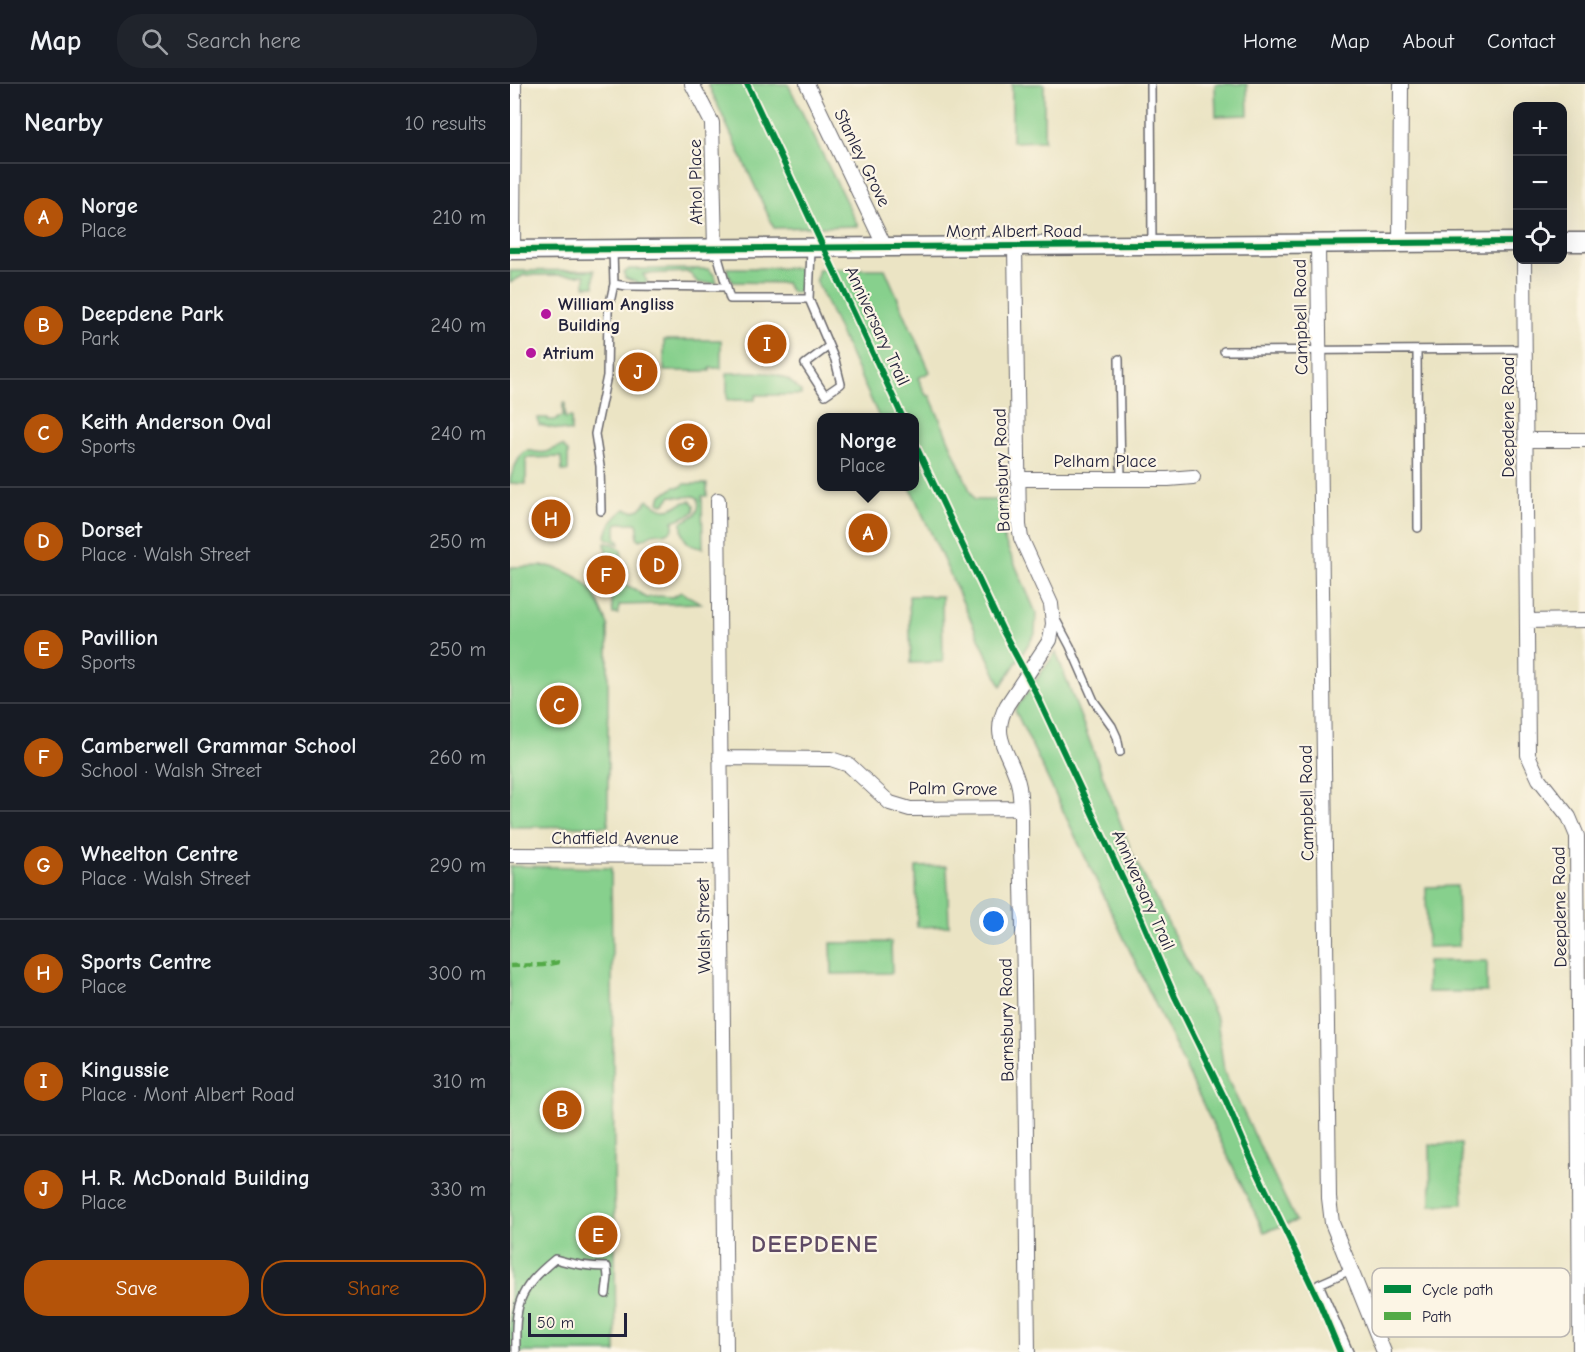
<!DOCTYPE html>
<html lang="en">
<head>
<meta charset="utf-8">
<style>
  :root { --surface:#171b24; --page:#20242c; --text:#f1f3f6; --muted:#9ea1a6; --line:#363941; --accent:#b45309 }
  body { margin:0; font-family:"Comic Neue",sans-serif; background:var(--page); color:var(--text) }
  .controls { position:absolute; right:18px; top:18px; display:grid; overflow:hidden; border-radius:12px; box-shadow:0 6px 24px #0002 }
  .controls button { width:54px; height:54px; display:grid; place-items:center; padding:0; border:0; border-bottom:2px solid var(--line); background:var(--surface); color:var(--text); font:30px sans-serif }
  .scale { position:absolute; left:18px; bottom:15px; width:99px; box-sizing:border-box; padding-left:6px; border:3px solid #22223b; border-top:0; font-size:16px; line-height:21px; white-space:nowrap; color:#22223b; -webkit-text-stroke:4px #fcf5e5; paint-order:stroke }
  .you { position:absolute; left:484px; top:838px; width:21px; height:21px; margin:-15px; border:4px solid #fff; border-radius:50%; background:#1a73e8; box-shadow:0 0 0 9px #1a73e833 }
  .badge { display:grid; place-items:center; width:39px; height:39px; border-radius:50%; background:var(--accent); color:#fff; font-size:20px; font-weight:700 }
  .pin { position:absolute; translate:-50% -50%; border:3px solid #fff; box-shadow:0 2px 6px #0006 }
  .popup { position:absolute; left:307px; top:329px; width:102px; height:78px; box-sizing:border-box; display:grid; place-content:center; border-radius:12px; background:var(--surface); filter:drop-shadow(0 2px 4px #0005); font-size:20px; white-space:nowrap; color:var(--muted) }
  .popup b { font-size:22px; color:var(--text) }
  .popup::after { content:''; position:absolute; left:50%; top:100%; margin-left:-12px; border:12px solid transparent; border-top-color:var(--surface) }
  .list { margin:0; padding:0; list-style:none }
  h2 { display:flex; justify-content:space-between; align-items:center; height:78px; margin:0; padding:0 24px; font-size:26px }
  h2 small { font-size:20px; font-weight:400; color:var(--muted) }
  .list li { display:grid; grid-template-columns:39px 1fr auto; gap:18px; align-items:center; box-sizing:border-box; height:108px; padding:0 24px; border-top:2px solid var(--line) }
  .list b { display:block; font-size:22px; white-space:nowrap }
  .list p { margin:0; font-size:20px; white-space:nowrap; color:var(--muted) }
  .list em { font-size:20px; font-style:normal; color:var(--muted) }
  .actions { display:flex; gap:12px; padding:18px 24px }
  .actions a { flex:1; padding:14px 0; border:2px solid var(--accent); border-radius:24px; text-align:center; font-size:21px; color:var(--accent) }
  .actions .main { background:var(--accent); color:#fff }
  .icon { flex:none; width:33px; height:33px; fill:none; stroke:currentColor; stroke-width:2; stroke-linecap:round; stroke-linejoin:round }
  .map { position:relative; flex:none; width:1075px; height:1268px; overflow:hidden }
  header { display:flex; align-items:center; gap:36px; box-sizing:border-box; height:84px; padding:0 30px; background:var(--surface); border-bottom:2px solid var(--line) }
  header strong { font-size:28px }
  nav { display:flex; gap:33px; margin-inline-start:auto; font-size:21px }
  .search { width:420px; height:54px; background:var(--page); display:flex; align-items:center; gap:15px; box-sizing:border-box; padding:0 21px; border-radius:24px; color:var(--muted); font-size:22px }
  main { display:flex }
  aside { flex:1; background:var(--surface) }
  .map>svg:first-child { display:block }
</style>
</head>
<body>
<header>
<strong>Map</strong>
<div class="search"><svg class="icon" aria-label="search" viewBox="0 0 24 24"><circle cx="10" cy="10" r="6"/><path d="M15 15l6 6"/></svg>Search here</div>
<nav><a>Home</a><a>Map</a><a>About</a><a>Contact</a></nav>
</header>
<main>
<aside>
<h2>Nearby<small>10 results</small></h2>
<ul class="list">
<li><span class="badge">A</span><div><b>Norge</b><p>Place</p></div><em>210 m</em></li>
<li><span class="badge">B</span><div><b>Deepdene Park</b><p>Park</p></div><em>240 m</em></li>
<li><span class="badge">C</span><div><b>Keith Anderson Oval</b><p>Sports</p></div><em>240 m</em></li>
<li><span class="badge">D</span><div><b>Dorset</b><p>Place · Walsh Street</p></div><em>250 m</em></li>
<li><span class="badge">E</span><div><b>Pavillion</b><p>Sports</p></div><em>250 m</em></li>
<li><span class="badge">F</span><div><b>Camberwell Grammar School</b><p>School · Walsh Street</p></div><em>260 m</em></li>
<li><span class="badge">G</span><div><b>Wheelton Centre</b><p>Place · Walsh Street</p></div><em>290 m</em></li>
<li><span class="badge">H</span><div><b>Sports Centre</b><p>Place</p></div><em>300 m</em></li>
<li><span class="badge">I</span><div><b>Kingussie</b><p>Place · Mont Albert Road</p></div><em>310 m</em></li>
<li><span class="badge">J</span><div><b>H. R. McDonald Building</b><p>Place</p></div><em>330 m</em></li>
</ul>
<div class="actions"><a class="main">Save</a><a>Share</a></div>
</aside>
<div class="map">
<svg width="1075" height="1268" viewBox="0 0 1075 1268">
  <rect width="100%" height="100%" fill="#fcf5e5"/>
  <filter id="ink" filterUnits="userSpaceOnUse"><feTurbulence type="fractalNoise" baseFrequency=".0167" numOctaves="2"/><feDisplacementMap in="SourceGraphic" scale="12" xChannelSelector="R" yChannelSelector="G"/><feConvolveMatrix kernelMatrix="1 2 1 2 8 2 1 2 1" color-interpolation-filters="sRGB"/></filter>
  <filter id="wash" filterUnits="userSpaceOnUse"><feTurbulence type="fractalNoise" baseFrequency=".008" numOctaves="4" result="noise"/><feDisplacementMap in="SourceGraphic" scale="24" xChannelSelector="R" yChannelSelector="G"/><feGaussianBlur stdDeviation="1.35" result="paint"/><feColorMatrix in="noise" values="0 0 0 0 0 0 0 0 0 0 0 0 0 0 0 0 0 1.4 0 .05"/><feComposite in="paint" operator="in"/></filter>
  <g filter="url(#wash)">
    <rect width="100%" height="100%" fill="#ebe4c4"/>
    <!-- green -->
    <path fill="#87d08d" stroke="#547964" stroke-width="1.5" d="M198 0H278L348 142 264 144Z
      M502 0H534V57L502 58Z
      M705 0H737L738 31 706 32Z
      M217 184H294V203C291 208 287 208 282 208L278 203 276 199 223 198 218 190Z
      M119 185H199L205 192 207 199H188L179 188 133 190 138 199 130 200 115 194 114 189Z
      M309 185H375L420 288 408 294 416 311 420 312 464 416H493L494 455 526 529 525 550 491 602 400 403 404 402V334L369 333 306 196Z
      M84 186V202H75V191H14L0 199V187Z
      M154 256H211V284H200V287H154Z
      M217 289C246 289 271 282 291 308V311H246L245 316H217Z
      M55 319V334L61 333V348L29 341 28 334H38V336H47L48 334 53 332V320Z
      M53 362 58 368V387H52L51 373 16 374V400L0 399C0 392 9 369 17 367 23 366 29 370 36 368 43 366 45 363 53 362Z
      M174 400H197V412H192L193 464C176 463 171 453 172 438 184 432 191 430 188 414L184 412 174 413 161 412 154 420 150 419 149 417 151 411 159 407 164 403H171Z
      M138 416C143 419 146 422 151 424 164 428 167 418 181 417L184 421V427L181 430 163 437V445C156 452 152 448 143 450 137 452 136 455 129 456L127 453 128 443 126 439H108L106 441V455L109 457V460L96 454C97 441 105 433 115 425L123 427 130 425Z
      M95 459 103 460 111 465 114 500 126 506 136 514 149 512 163 513 171 508 191 519 109 521 108 530H103Z
      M38 482C77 491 84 506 98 541V742L0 743V483Z
      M399 512H432L433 578 401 579Z
      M546 568 622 769 707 935 714 988 786 1137 754 1148 505 626Z
      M0 782 101 784 106 1268H0Z
      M437 782 439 842 407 843 406 783Z
      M947 802 949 862 917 863 916 803Z
      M381 858 382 889 322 890 321 859Z
      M917 877H977V908H917Z
      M951 1060 953 1120 921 1121 920 1061Z"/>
  </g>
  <g filter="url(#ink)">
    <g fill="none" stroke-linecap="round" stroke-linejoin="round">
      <defs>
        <path id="service" d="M641 0 642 161
          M206 166 220 215H299
          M301 166 299 215 325 276 331 300 315 311 295 280 319 262
          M104 200 117 202 217 203
          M907 266 908 444
          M714 267 1015 265
          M609 275 611 394
          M91 427 90 382 85 350 97 292 98 228 104 200 103 167
          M545 534 560 562 584 617 602 642 607 653 610 668
          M6 1268C5 1221 7 1206 45 1175 62 1180 78 1183 97 1183L98 1193 96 1210
          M839 1268 809 1200 841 1186"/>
        <path id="minor" d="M182 0 202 39 205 164
          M297 0 375 163
          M890 159 891 0
          M808 160 819 1114 822 1139 874 1268
          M505 162 509 441 511 454 541 520 543 540 540 556 497 621C478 655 503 671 509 703 512 722 511 742 511 762 516 931 516 1099 518 1268
          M3 166 4 0
          M1014 176 1018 671 1029 695 1059 733 1067 752 1070 1268
          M1016 356H1075
          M508 395H658L683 393
          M208 416 216 1268
          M1017 537 1075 536
          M210 674 321 675 339 681 380 719 400 725 510 724
          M0 771 211 772"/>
        <path id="secondary" d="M1052 158H1075
          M0 166 1008 158"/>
      </defs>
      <!-- service casing -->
      <use href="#service" stroke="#68666b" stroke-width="10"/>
      <!-- minor casing -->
      <use href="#minor" stroke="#68666b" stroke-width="16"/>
      <!-- secondary casing -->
      <use href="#secondary" stroke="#68666b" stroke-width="21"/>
      <!-- service -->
      <use href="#service" stroke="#fff" stroke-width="7"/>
      <!-- minor -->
      <use href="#minor" stroke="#fff" stroke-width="14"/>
      <!-- secondary -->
      <use href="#secondary" stroke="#fff" stroke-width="18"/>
      <!-- quiet -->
      <path stroke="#53aa46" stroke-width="4.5" stroke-dasharray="9 4.5" stroke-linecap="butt" d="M0 882 33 881 50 878"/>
      <defs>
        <path id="cycleway" d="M237 0 393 334
          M0 166 1008 158
          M404 358 493 547 525 607 631 834 665 913 716 1017 741 1075 807 1213 830 1268"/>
      </defs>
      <!-- cycleway casing -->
      <use href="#cycleway" stroke="#fcf5e5" stroke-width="10"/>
      <!-- cycleway -->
      <use href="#cycleway" stroke="#00873e" stroke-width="6"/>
    </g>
  </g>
  <!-- markers -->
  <g fill="#b5179e" stroke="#fcf5e5" stroke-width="2">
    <circle cx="36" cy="230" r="6"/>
    <circle cx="21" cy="269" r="6"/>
  </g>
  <g text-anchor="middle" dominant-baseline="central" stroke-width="4.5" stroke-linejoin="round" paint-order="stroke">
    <!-- street labels -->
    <g font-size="18" fill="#22223b" stroke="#fcf5e5">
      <text transform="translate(352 74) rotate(64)">Stanley Grove</text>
      <text transform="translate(186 98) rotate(-91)">Athol Place</text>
      <text x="504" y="147">Mont Albert Road</text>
      <text transform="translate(791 233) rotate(-91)">Campbell Road</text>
      <text transform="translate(367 242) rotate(65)">Anniversary Trail</text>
      <text transform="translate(998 333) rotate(-90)">Deepdene Road</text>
      <text x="595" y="377">Pelham Place</text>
      <text transform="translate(492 386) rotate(-92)">Barnsbury Road</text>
      <text transform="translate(443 705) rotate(1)">Palm Grove</text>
      <text transform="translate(797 719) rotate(-91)">Campbell Road</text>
      <text x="105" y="754">Chatfield Avenue</text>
      <text transform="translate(633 806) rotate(66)">Anniversary Trail</text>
      <text transform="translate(1050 823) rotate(-91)">Deepdene Road</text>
      <text transform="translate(194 842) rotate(-91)">Walsh Street</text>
      <text transform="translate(497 936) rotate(-91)">Barnsbury Road</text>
    </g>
    <!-- poi labels -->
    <g font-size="18" font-weight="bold" fill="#22223b" stroke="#fcf5e5" text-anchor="start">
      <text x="48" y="220">William Angliss<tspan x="48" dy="21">Building</tspan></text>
      <text x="33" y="269">Atrium</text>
    </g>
    <!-- district labels -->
    <g font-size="24" font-weight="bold" letter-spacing="1.5" fill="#5f4b65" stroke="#fcf5e5">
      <text x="305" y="1160">DEEPDENE</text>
    </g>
  </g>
  <!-- legend -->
  <rect x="862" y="1184" width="198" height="69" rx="9" fill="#fcf5e5" stroke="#bbb6b2" stroke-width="1.5"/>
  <rect x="874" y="1201" width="27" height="8" fill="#00873e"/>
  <rect x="874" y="1228" width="27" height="8" fill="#53aa46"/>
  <g font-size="16" fill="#22223b">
    <text x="912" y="1211">Cycle path</text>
    <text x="912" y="1238">Path</text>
  </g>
</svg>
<div class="controls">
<button>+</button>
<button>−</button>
<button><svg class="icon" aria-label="locate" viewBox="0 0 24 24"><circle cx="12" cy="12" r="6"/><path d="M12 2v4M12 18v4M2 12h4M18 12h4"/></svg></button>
</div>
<div class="scale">50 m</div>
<div class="you"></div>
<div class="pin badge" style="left:358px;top:449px">A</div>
<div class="popup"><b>Norge</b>Place</div>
<div class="pin badge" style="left:52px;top:1026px">B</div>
<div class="pin badge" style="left:49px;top:621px">C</div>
<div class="pin badge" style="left:149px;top:481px">D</div>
<div class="pin badge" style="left:88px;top:1151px">E</div>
<div class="pin badge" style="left:96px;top:491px">F</div>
<div class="pin badge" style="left:178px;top:359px">G</div>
<div class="pin badge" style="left:41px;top:435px">H</div>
<div class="pin badge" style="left:257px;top:260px">I</div>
<div class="pin badge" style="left:128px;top:288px">J</div>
</div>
</main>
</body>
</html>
